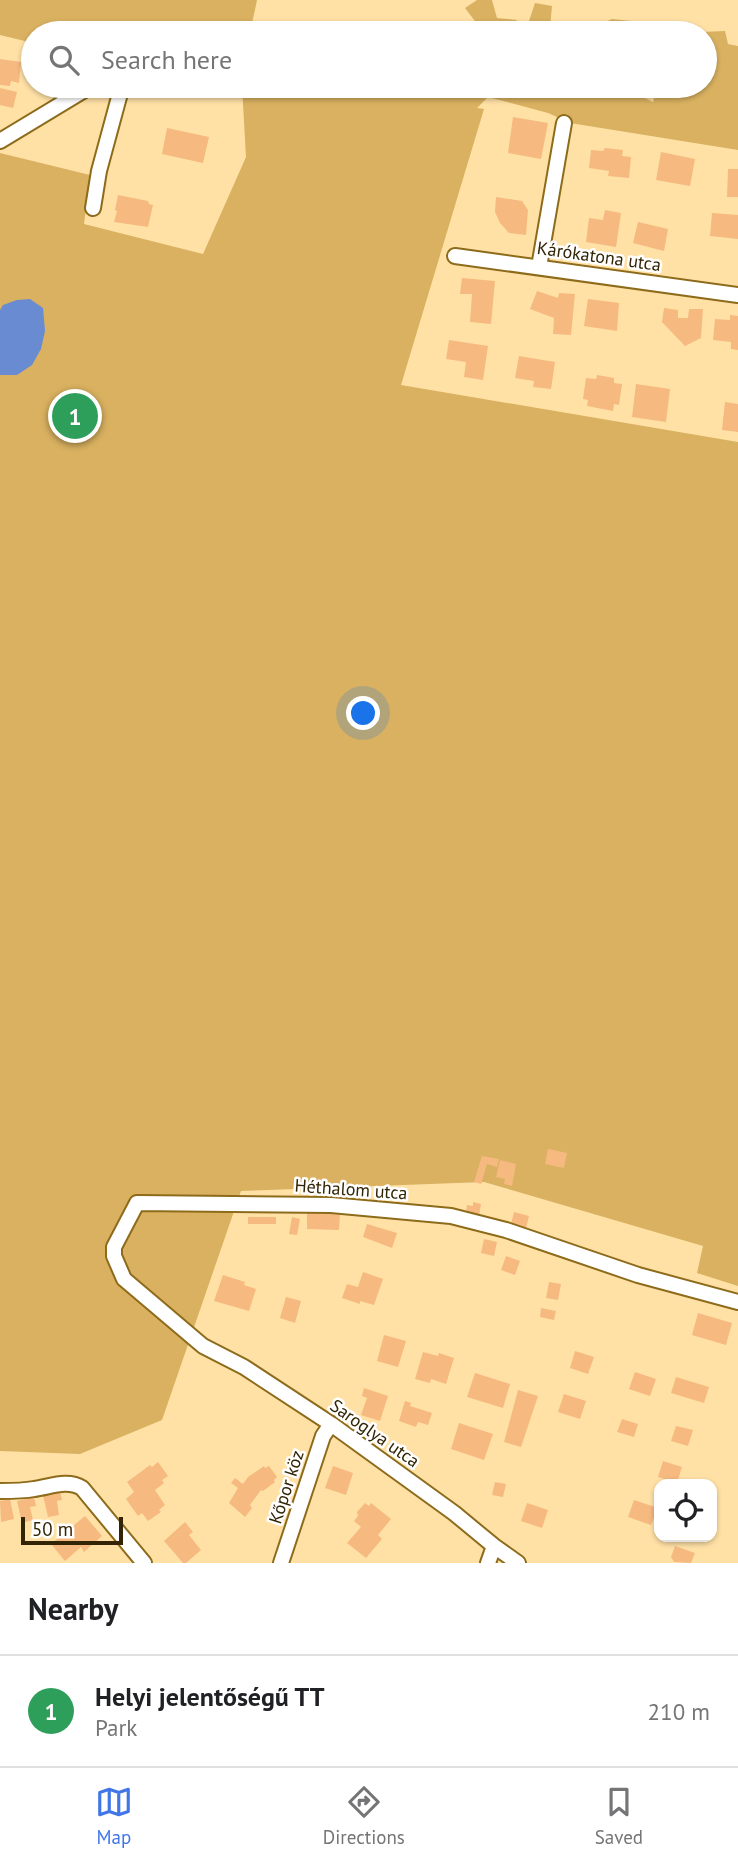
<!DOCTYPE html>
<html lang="en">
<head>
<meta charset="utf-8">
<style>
  :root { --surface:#fff; --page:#f2f2f2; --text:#202124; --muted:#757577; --line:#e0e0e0; --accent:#4276e7 }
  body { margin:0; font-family:"PT Sans",sans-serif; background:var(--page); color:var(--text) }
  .controls { position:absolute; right:21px; bottom:21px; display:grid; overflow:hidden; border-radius:14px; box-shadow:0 2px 5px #0004 }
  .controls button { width:63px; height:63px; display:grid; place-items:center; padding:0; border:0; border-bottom:2px solid var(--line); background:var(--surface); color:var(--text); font:35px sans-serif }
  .scale { position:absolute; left:21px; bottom:18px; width:102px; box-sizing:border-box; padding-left:7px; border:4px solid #322404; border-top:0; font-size:19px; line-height:24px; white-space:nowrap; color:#322404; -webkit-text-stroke:5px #fff; paint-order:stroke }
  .you { position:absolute; left:364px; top:714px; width:24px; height:24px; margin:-18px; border:5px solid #fff; border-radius:50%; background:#1a73e8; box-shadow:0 0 0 10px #1a73e833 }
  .badge { display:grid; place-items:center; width:46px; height:46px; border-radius:50%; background:var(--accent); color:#fff; font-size:23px; font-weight:700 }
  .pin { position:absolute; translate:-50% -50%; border:4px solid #fff; box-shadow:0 2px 7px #0006 }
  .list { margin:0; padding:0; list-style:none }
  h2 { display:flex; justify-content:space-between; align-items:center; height:91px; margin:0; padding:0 28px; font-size:30px }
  h2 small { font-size:23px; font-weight:400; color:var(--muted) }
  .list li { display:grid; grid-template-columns:46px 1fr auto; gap:21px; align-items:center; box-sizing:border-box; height:112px; padding:0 28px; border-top:2px solid var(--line) }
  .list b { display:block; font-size:26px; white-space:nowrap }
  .list p { margin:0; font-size:23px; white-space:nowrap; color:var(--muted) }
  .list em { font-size:23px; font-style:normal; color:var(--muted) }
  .icon { flex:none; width:38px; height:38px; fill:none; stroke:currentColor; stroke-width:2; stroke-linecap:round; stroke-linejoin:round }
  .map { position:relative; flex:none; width:738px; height:1563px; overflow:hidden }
  .search { position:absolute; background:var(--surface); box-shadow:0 2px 5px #0004; left:21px; right:21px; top:21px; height:77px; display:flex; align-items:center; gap:18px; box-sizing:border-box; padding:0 24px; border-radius:38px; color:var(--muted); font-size:26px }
  .sheet { height:203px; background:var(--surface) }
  nav { display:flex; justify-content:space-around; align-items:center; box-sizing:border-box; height:98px; border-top:2px solid var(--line); background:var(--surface); font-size:19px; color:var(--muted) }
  nav a { display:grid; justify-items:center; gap:4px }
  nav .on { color:var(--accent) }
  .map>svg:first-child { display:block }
</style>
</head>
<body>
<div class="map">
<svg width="738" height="1563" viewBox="0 0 738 1563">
  <rect width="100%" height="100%" fill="#ffe1a6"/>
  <!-- green -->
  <path fill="#d9b160" d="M0 0H257L250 33H33V43L0 35Z
    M477 0H492L497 18 517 20 511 31 524 33H484L465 8Z
    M535 3 552 6 550 28 578 33H525Z
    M612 19 631 21 634 33H580Z
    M688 23 701 32 725 31 728 44 738 46V150L570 123 548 113 488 97 477 108 484 109 401 385 738 442V1286L697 1273 703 1246 484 1182 241 1191 162 1420 80 1454 0 1451V153L90 175 84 224 203 254 246 157 242 86H263L274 93 377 97 378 86H645L643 97 653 102 657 86H705V62L713 58 705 51V33H687Z"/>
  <!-- water -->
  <path fill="#688bd2" d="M30 299 43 308 45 331 41 349 32 365 17 375H0V310L3 305 17 300Z"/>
  <!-- building -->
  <path fill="#f6b980" d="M0 59 21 62 19 83 11 81 10 86 0 85Z
    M0 88 17 92 13 108 0 105Z
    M513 117 548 123 541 159 508 153Z
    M167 128 209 137 203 163 162 154Z
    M605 148 623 150 622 156 631 157 629 178 608 176 609 171 589 168 591 150 603 151Z
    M661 152 695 159 690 186 656 180Z
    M728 169H738V197H727Z
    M118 195 148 201 149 204 153 205 148 227 114 222 117 211 115 210Z
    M496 197 522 201 528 210 526 235 509 233 500 223 495 212Z
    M605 210 621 213 616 247 586 242 589 218 603 220Z
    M712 213 738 215V239L710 236Z
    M638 222 668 229 664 251 633 243Z
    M462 278 495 281 491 324 470 322 472 294H460Z
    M537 291 558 298 559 293 575 294 571 335 553 334 554 318 530 309Z
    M588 299 619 303 617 331 584 326Z
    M664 308 678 310V318H688L689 309H703L701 338 685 346 662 322Z
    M730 315 738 316V350L731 349V342L713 340 715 319 730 320Z
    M449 340 488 346 483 380 464 377 466 362 446 359Z
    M519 356 555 362 551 389 533 387 534 381 515 378Z
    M597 375 614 378V383L622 384 619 405 614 404 613 411 587 406 588 400 583 399 586 378 596 379Z
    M636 384 670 389 666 422 632 417Z
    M725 402 738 404V432L722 430Z
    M548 1149 567 1153 564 1168 545 1164Z
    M482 1156 499 1159 497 1167 487 1164 481 1184 474 1182Z
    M500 1160 516 1164 512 1186 504 1184 505 1179 496 1177Z
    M473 1202 481 1204 479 1216 466 1212 467 1205 473 1206Z
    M514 1212 529 1216 526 1228 511 1224Z
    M307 1213 340 1214 339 1230 307 1229Z
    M248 1217H276V1224H248Z
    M292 1217 300 1219 297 1235 289 1234Z
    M367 1224 397 1233 392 1248 363 1237Z
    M484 1239 497 1242 494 1256 481 1253Z
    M506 1256 520 1261 515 1275 501 1270Z
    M363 1272 383 1279 374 1305 360 1301V1304L342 1298 347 1284 358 1287Z
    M223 1275 245 1282 244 1285 256 1289 249 1311 214 1301Z
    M549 1282 561 1284 558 1300 546 1298Z
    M286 1297 301 1301 295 1323 280 1318Z
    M541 1308 556 1311 554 1320 540 1317Z
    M698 1313 732 1323 726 1345 692 1335Z
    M384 1335 406 1341 398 1367 377 1361Z
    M575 1351 594 1357 588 1374 570 1368Z
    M423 1352 438 1356 439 1353 454 1358 446 1384 431 1379 430 1383 415 1379Z
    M635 1372 656 1379 650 1396 629 1389Z
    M475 1373 510 1384 503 1408 467 1397Z
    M676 1377 709 1387 704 1403 671 1393Z
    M364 1388 388 1396 380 1421 361 1415 367 1398 362 1396Z
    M518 1390 538 1396 521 1447 504 1442Z
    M564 1394 586 1401 580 1419 558 1412Z
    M405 1401 411 1403 410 1406 432 1413 428 1425 418 1422 416 1427 399 1421Z
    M622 1419 638 1424 634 1437 617 1432Z
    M459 1423 493 1434 484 1460 451 1449Z
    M676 1426 693 1430 688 1446 671 1441Z
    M663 1461 682 1467 677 1483 658 1477Z
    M158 1462 168 1476 162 1480 164 1483 155 1490 165 1505 159 1510 161 1512 148 1521 142 1513 138 1516 126 1499 134 1492 127 1482 150 1465 152 1467Z
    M264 1466 265 1468 269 1466 277 1477 274 1480 275 1482 263 1491 261 1490 250 1505 252 1508 245 1517 229 1503 238 1488 231 1483 235 1478 243 1484 248 1477Z
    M333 1466 353 1473 346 1495 325 1488Z
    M495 1482 506 1484 503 1497 492 1495Z
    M60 1492 62 1500 57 1501 59 1515 48 1517 43 1495Z
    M34 1497 36 1506 30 1507 33 1520 22 1523 17 1501Z
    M10 1499 14 1519 1 1522 0 1501Z
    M634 1500 658 1508 651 1525 628 1517Z
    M365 1503 369 1506 371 1503 391 1519 378 1535 382 1539 366 1558 347 1543 361 1527 354 1521 358 1516 357 1512Z
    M527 1503 548 1510 542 1528 521 1521Z
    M85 1516 102 1536 84 1552 81 1547 65 1561 51 1544Z
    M185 1522 193 1532 189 1535 201 1550 186 1563H183L164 1541Z
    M675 1546 695 1553 691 1563 674 1562 671 1557Z"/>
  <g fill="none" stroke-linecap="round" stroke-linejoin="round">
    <defs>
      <path id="street" d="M0 141 91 86
        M93 208 99 171 122 86
        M455 256 738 295
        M539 267 564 123
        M0 1491C11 1491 23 1491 34 1489 50 1487 67 1479 82 1488L144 1563
        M281 1563 323 1436 331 1424
        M488 1563 494 1546
        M518 1563 494 1546 454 1513 331 1424 244 1367 203 1346 124 1279 114 1256V1247L137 1203 331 1205 451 1216 506 1230 638 1275 738 1302"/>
    </defs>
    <!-- street casing -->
    <use href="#street" stroke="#8d6b1b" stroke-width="18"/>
    <!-- street -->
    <use href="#street" stroke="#fff" stroke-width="14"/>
  </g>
  <g text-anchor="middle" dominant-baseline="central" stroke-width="5" stroke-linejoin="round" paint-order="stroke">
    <!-- street labels -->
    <g font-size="18" fill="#322404" stroke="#fff">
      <text transform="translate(599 256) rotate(8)">Kárókatona utca</text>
      <text transform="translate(351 1189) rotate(4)">Héthalom utca</text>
      <text transform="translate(375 1433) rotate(35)">Saroglya utca</text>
      <text transform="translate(286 1487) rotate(-72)">Kőpor köz</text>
    </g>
  </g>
</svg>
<div class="controls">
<button><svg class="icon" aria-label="locate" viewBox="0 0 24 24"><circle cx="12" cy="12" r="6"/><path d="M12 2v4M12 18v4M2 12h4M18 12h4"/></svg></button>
</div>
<div class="scale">50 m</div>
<div class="you"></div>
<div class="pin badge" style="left:75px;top:416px;background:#2e9e5b">1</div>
<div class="search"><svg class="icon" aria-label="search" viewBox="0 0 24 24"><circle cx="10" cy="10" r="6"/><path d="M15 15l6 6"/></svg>Search here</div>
</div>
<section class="sheet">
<h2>Nearby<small></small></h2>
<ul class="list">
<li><span class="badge" style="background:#2e9e5b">1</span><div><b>Helyi jelentőségű TT</b><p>Park</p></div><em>210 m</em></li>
</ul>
</section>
<nav>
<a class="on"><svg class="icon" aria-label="map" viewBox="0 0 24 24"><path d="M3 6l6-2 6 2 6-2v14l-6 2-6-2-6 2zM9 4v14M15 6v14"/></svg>Map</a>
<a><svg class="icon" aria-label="directions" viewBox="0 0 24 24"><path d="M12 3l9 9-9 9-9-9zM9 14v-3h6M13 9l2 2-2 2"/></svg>Directions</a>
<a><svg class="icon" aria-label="saved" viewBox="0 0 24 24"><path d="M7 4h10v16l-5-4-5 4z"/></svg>Saved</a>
</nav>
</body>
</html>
